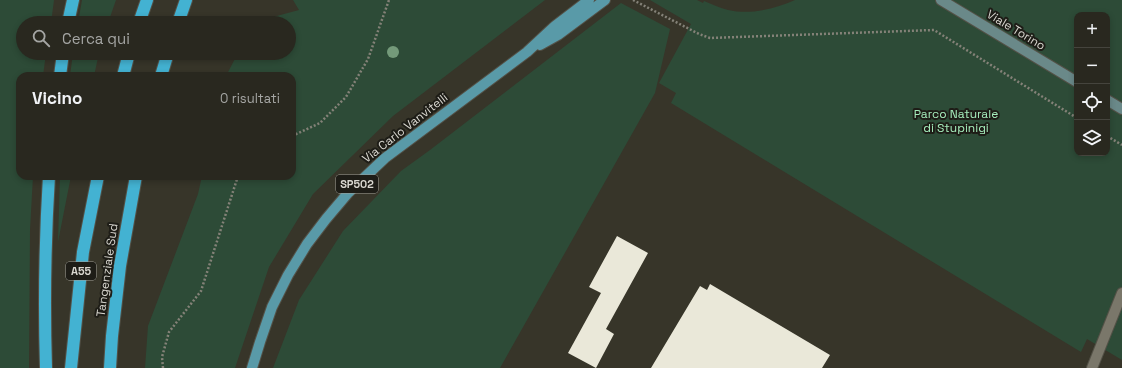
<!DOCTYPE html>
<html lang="it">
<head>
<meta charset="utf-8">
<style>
  :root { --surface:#29281f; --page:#35342c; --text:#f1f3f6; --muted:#a5a6a4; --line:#45443d }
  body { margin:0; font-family:"Space Grotesk",sans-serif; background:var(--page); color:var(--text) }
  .controls { position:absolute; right:12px; top:12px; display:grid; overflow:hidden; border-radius:8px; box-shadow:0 2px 6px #0003 }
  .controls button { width:36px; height:36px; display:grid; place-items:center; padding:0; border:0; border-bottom:1px solid var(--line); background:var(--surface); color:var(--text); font:20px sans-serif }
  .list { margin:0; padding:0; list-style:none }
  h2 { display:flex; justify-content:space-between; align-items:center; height:52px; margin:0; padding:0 16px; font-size:17px }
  h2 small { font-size:13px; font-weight:400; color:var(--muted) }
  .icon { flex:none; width:22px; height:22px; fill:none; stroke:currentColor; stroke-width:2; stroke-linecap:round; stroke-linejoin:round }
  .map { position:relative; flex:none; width:1122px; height:368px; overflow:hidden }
  .search { position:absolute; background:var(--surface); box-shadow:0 2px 6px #0003; left:16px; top:16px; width:280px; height:44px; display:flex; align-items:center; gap:10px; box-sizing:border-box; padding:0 14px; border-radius:22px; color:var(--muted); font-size:15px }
  .panel { position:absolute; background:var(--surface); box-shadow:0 2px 6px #0003; left:16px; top:72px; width:280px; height:108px; border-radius:12px }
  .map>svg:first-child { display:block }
</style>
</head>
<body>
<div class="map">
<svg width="1122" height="368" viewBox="0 0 1122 368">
  <rect width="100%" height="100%" fill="#373529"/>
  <!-- green -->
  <path fill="#2d4b37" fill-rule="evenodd" d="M0 0H54L51 23H23V53H46L43 76H20V176H33L30 230 29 368H0Z
    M82 0H116L108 23H78Z
    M293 0H545L393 116 313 194 269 267 235 368H145L148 326 198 194 202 176H292V76H226L238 53H289V23H256L258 21 299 10Z
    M650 0H697L703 3 704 1C712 4 720 8 728 10 750 15 775 9 795 0H1122V360L1087 339 1081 352 671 103 676 93 659 83 691 24ZM1077 15H1107V153H1077Z
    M621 3 670 29 655 93 500 368H273L299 300 343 231 401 171 430 150Z
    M73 53H99L94 76H70Z
    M60 176H71L58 242Z"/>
  <!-- building -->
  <path fill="#eae8d9" d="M617 236 648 253 606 329 614 334 596 368 568 353 601 293 589 287Z
    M710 284 830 355 822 368H651L700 286 707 290Z"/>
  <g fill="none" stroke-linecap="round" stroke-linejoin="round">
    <defs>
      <path id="minor" d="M1092 368 1122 293"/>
      <path id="secondary" d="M941 0 1077 82
        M1107 100 1122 109"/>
      <path id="primary" d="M540 45 558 35 605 0
        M252 368 260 342 272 307 288 275 307 244 326 219 348 193 385 158 527 52 555 26 589 0"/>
      <path id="motorway" d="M68 23 73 0
        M139 23 147 0
        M178 23 186 0
        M60 76 63 53
        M123 76 129 53
        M161 76 168 53
        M46 368C44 304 45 240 49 176
        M71 368 83 252 98 176
        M110 368 112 336 120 266 136 176"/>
    </defs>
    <!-- minor casing -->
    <use href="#minor" stroke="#535147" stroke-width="12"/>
    <!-- secondary casing -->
    <use href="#secondary" stroke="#535147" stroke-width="12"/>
    <!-- primary casing -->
    <use href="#primary" stroke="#535147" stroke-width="12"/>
    <!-- motorway casing -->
    <use href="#motorway" stroke="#535147" stroke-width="14"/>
    <!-- path -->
    <path stroke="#848278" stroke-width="2.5" stroke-dasharray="2 2" stroke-linecap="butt" d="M633 0 699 34 710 38 934 30 1077 118
      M292 136 320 123 346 97 368 59 389 0
      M1107 136 1122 145
      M163 368 162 357 169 332 201 291 238 176"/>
    <!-- minor -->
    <use href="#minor" stroke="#7a776a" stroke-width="10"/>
    <!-- secondary -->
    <use href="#secondary" stroke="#6a8989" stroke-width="10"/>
    <!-- primary -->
    <use href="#primary" stroke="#599aa8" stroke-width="10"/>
    <!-- motorway -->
    <use href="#motorway" stroke="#43b2d2" stroke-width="12"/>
  </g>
  <!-- trees -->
  <circle fill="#749a7a" cx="393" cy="52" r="6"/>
  <g text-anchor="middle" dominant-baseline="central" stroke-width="4" stroke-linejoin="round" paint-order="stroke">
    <!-- shield labels -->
    <g fill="#1e1d17" stroke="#a19f98" stroke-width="1">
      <rect x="336" y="175" width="42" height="18" rx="3"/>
      <rect x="66" y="262" width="30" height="18" rx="3"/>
    </g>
    <g font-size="11" font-weight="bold" fill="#d9d7d0">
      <text x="357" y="184">SP502</text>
      <text x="81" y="271">A55</text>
    </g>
    <!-- street labels -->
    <g font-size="12" fill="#d9d7d0" stroke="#1e1d17">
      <text transform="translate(1016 30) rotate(31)">Viale Torino</text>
      <text transform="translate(405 128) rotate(-38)">Via Carlo Vanvitelli</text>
      <text transform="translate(107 270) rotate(-82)">Tangenziale Sud</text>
    </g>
    <!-- park labels -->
    <g font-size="12" fill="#a5edbc" stroke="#1e1d17">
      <text x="956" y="114">Parco Naturale<tspan x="956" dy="14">di Stupinigi</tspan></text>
    </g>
  </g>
</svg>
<div class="controls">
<button>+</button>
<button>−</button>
<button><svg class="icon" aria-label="locate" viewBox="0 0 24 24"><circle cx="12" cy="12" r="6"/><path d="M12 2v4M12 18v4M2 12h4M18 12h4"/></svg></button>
<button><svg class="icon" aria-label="layers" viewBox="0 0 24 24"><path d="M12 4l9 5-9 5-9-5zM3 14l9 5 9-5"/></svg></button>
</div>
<div class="search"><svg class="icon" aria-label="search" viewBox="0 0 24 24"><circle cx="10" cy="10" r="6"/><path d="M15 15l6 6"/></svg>Cerca qui</div>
<section class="panel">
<h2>Vicino<small>0 risultati</small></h2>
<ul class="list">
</ul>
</section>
</div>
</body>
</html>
